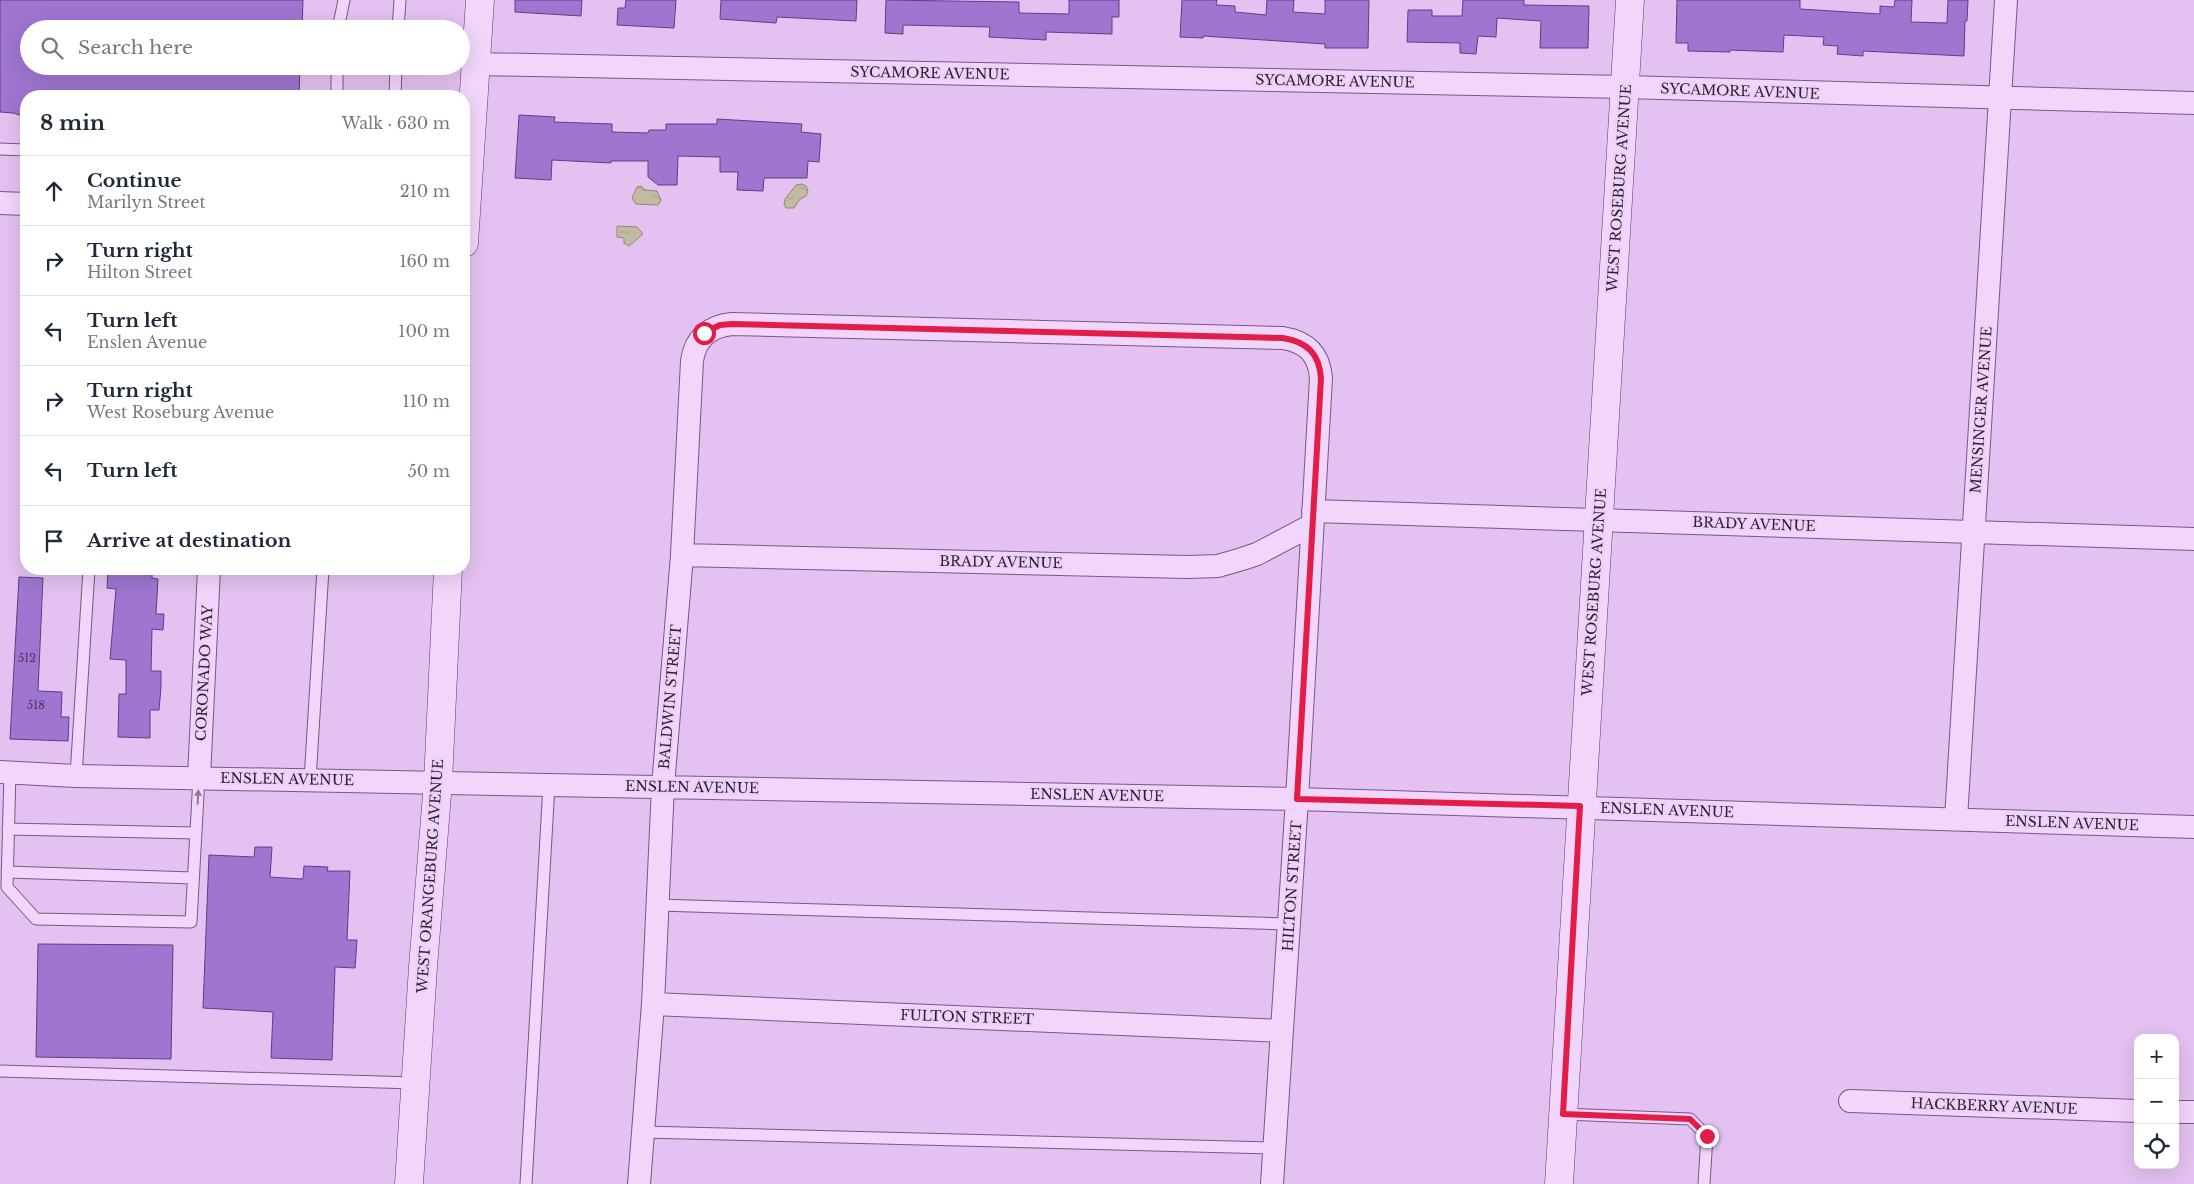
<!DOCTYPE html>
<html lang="en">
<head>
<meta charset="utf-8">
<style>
  :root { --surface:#fff; --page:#f6f6f7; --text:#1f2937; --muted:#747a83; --line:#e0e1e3 }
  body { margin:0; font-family:"Libre Baskerville",serif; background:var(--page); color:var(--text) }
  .controls { position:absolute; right:15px; bottom:15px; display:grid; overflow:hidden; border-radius:10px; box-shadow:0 5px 20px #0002 }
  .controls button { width:45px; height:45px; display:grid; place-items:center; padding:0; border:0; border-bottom:1px solid var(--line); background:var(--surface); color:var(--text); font:25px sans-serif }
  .stop { position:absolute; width:15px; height:15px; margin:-11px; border:4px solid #e11d48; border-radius:50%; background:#fff }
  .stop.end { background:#e11d48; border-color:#fff; box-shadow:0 1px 5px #0008 }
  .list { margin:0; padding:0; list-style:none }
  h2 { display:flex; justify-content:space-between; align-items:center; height:65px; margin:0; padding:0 20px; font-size:21px }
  h2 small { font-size:16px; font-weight:400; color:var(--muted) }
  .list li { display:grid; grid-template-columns:32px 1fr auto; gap:15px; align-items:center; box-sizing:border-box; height:70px; padding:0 20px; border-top:1px solid var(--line) }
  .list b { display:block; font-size:19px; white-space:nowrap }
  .list p { margin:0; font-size:16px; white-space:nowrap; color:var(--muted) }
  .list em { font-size:16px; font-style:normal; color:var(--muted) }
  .icon { flex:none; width:28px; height:28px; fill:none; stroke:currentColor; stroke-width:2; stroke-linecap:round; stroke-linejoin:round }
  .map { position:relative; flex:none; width:2194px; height:1184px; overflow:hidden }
  .search { position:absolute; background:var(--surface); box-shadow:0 5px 20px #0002; left:20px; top:20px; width:450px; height:55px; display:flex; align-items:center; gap:12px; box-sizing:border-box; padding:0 18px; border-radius:28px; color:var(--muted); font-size:19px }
  .panel { position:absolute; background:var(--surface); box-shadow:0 5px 20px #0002; left:20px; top:90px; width:450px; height:485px; border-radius:20px }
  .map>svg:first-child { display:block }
</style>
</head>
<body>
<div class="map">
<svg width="2194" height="1184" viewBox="0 0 2194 1184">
  <defs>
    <pattern id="water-ripples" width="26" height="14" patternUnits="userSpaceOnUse" patternTransform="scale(1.25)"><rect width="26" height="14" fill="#c2bba4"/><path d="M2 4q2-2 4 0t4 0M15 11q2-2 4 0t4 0" fill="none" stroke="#a7a08e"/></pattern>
  </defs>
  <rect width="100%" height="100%" fill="#e4c1f0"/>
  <!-- water -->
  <path fill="url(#water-ripples)" stroke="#91896a" d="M802 184 806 186 808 191 806 196 800 199 794 208H786L784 205 785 199 796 185Z
    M641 186 645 190 657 191 661 200 658 205 636 204 632 198 637 187Z
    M617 226 637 227 643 234 629 246 624 243V238L617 237Z"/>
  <!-- building -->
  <path fill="#9f75d0" stroke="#5f3c8b" d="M0 0H303L302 29H29V66H300L299 96H26V117L13 113 0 112Z
    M515 0H582L581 16 515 12Z
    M626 0H676L674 28 617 25 618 8H625Z
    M721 0H857L856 21 777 17 776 23 720 19Z
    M886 0 1019 2V13L1069 14V0H1119V17H1112V34L1046 32V40L989 37 990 27 903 25V34L885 33Z
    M1182 0H1217L1216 5 1235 6V12L1266 15 1267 0H1294L1293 12 1325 14V0H1369L1368 48H1325V44L1203 36V38L1180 37Z
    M1463 0H1524V5L1589 6 1588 48H1540L1541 21 1497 18 1496 37 1478 36 1476 54 1460 53V43L1407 42 1408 10H1432V16H1462Z
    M1677 0H1800V9L1880 14V6L1894 7 1895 0H1912L1911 22 1947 23 1948 0H1968L1967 21H1965L1964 56 1863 51V56L1837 54 1838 46 1823 45 1824 37 1784 35 1783 52 1730 50V52L1688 51V43H1676Z
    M519 115 555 117 554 122 612 124V132L648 133 649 130H666V124H717V119L802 124 801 132 821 134 819 162 808 161 807 178H764L763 191 737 190 738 172H720V157L678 156 677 185H658L648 177V161H611V163L552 160 551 180 515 178Z
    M108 569H152V578L158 579 156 614H164L163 630 152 629 151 671H161V687L159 710H150V738L118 737 119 694H126V660L110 659 116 589 107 588Z
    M19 577 43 578 38 691 62 692 61 717H69L68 741 10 739Z
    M255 847H272L270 877 303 879 304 866 328 867 327 871H350L347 940H357L355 968 335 967 332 1060 271 1058 273 1012 203 1008 209 855 254 857Z
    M38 944 173 945 171 1059 36 1057Z"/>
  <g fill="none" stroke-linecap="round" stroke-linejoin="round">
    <defs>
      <path id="lane" d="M338 29 344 0
        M398 29 400 0
        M337 96V66
        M395 96 396 66
        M0 149 26 150
        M10 772 7 887 36 919 191 922 199 777
        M76 776 89 569
        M310 780 323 569
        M8 829 196 833
        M7 872 193 878
        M658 905 1289 924
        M0 1071 415 1083
        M1563 1114 1690 1119 1707 1136 1704 1184
        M643 1132 1275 1148
        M526 1184 549 785"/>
      <path id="street" d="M477 64 1625 87 2194 103
        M0 203 26 204
        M1313 511 2194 539
        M682 555 1187 567 1218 566 1242 559 1257 554 1312 525
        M0 772 76 776 1297 799 2194 827
        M199 777 209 569
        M1956 819 2006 0
        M653 1004 1282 1031
        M1850 1101 2138 1111
        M2175 1112H2194
        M639 1184 653 1004 663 786 682 555 692 361C695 338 710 326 732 324L1283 338C1307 342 1319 354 1321 378L1297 799 1272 1184"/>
      <path id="secondary" d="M464 243 480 0
        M409 1184 423 967 438 782 448 569
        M1559 1184 1630 0"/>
    </defs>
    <!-- lane casing -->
    <use href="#lane" stroke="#75588a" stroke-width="13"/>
    <!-- street casing -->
    <use href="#street" stroke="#75588a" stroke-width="24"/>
    <!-- secondary casing -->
    <use href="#secondary" stroke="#563b6c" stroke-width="29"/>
    <!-- lane -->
    <use href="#lane" stroke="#f1d5fa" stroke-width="11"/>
    <!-- street -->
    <use href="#street" stroke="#f1d5fa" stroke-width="22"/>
    <!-- secondary -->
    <use href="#secondary" stroke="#f1d5fa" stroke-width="28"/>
  </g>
  <!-- one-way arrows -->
  <defs><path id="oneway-solid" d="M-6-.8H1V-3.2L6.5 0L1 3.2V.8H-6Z" transform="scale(1.25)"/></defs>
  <use fill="#8e799a" href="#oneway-solid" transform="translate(198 797) rotate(-87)"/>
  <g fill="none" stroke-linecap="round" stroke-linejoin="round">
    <!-- route -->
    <path stroke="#e11d48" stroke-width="6" d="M704 333 720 325 732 324 1283 338C1307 342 1319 353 1321 378L1297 799 1580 806 1563 1114 1690 1119 1707 1136"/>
  </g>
  <g text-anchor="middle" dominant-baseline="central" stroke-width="5" stroke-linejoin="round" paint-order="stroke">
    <!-- number labels -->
    <g font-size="11" fill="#49335f">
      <text x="27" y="658">512</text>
      <text x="36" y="705">518</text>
    </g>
    <!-- street labels -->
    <g font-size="14" fill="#2c1d39" stroke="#eed1f7">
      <text transform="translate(930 73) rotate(1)">SYCAMORE AVENUE</text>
      <text transform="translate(1335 81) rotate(1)">SYCAMORE AVENUE</text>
      <text transform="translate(1740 91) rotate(2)">SYCAMORE AVENUE</text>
      <text transform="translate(1619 188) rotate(-86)">WEST ROSEBURG AVENUE</text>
      <text transform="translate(1981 410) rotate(-86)">MENSINGER AVENUE</text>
      <text transform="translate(1754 524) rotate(2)">BRADY AVENUE</text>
      <text transform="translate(1001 562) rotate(1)">BRADY AVENUE</text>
      <text transform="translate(1594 592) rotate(-86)">WEST ROSEBURG AVENUE</text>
      <text transform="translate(204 673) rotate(-87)">CORONADO WAY</text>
      <text transform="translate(670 697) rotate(-85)">BALDWIN STREET</text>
      <text transform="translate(287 779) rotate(1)">ENSLEN AVENUE</text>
      <text transform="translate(692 787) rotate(1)">ENSLEN AVENUE</text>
      <text transform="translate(1097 795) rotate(1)">ENSLEN AVENUE</text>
      <text transform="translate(1667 810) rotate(2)">ENSLEN AVENUE</text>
      <text transform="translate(2072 823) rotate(2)">ENSLEN AVENUE</text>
      <text transform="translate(430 876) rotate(-86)">WEST ORANGEBURG AVENUE</text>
      <text transform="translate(1292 886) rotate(-86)">HILTON STREET</text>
      <text transform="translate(967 1017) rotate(2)">FULTON STREET</text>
      <text transform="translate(1994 1106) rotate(2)">HACKBERRY AVENUE</text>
    </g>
  </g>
</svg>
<div class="controls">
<button>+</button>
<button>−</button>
<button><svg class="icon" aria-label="locate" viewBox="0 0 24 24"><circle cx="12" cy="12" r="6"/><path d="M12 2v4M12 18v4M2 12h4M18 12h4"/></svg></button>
</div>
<div class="stop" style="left:704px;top:333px"></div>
<div class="stop end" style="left:1707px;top:1136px"></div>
<div class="search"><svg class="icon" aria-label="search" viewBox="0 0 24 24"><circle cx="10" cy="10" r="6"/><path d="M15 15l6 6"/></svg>Search here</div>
<section class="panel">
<h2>8 min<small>Walk · 630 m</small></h2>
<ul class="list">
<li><svg class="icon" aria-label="ahead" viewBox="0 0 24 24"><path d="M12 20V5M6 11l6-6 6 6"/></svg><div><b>Continue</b><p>Marilyn Street</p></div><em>210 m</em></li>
<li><svg class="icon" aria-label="right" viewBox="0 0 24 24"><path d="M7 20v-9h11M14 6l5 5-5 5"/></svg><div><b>Turn right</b><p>Hilton Street</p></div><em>160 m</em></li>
<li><svg class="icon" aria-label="left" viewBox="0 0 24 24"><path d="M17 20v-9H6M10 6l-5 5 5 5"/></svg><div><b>Turn left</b><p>Enslen Avenue</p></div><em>100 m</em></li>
<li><svg class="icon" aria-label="right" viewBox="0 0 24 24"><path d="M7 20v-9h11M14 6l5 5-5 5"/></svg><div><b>Turn right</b><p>West Roseburg Avenue</p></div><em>110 m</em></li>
<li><svg class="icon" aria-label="left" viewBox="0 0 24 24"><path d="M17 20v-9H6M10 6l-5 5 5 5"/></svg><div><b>Turn left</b></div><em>50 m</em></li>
<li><svg class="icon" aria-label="arrive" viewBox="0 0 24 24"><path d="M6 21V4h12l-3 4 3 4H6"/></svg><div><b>Arrive at destination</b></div></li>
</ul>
</section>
</div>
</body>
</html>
